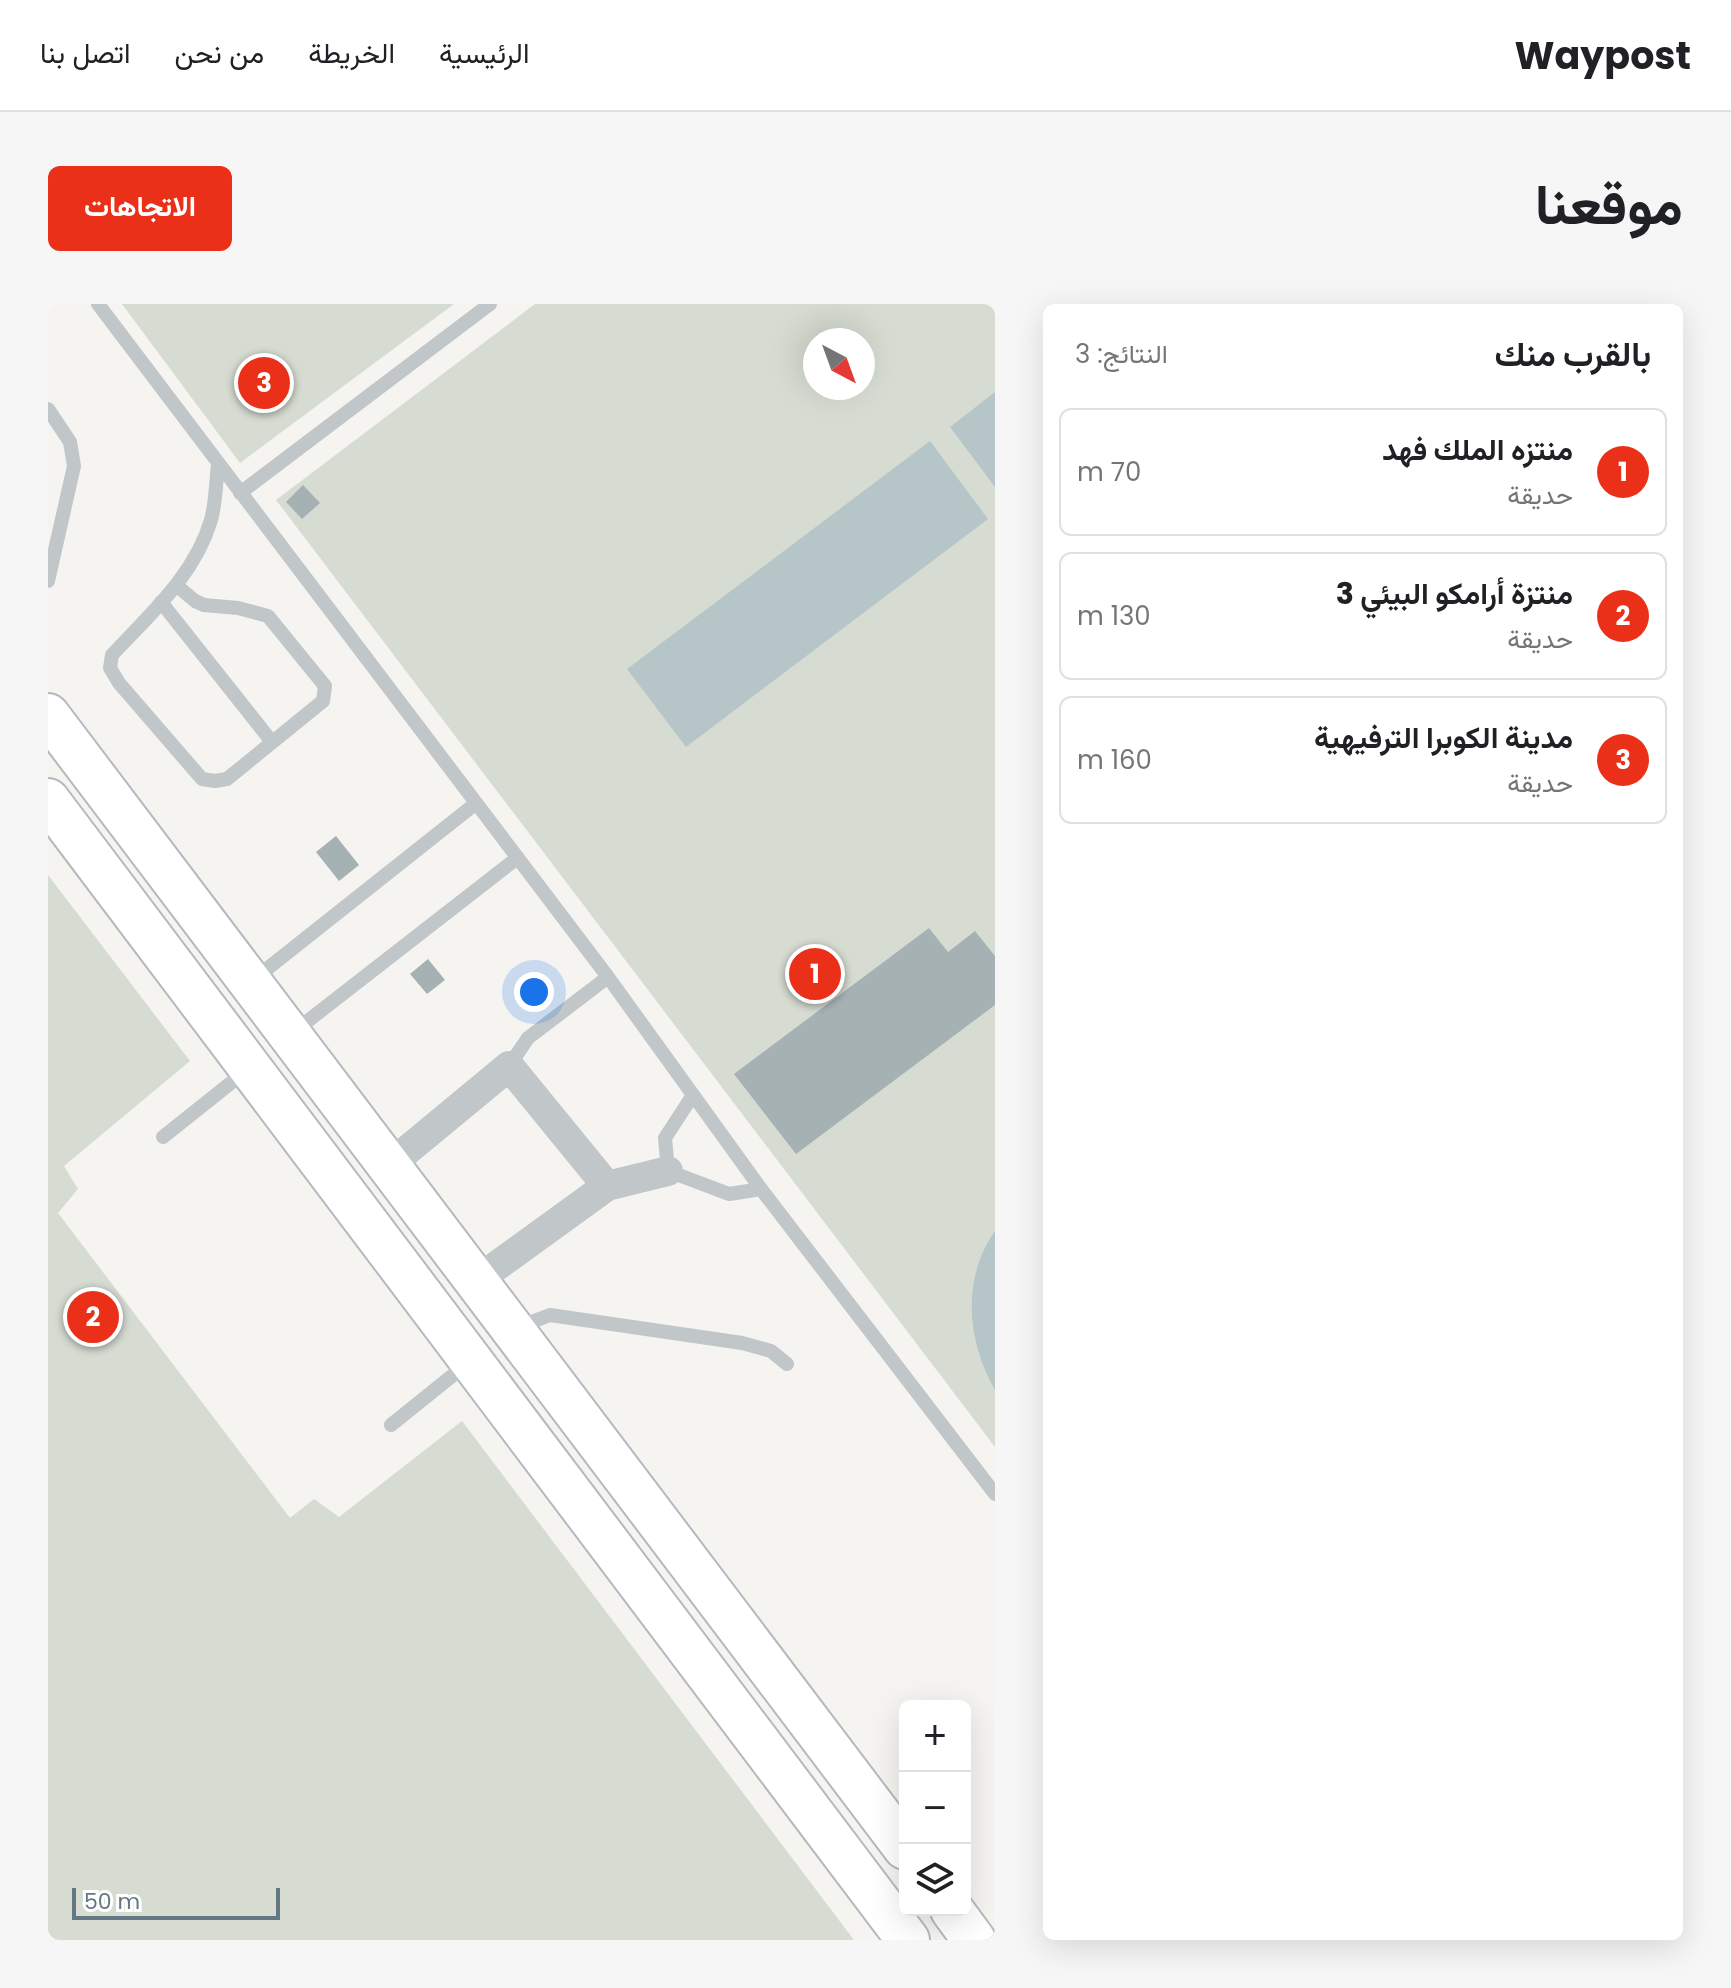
<!DOCTYPE html>
<html lang="ar">
<head>
<meta charset="utf-8">
<style>
  :root { --surface:#fff; --page:#f6f6f6; --text:#202124; --muted:#757577; --line:#e0e0e0; --accent:#eb301a }
  body { margin:0; font-family:Poppins,Vazirmatn,sans-serif; background:var(--page); color:var(--text); direction:rtl }
  .controls { position:absolute; right:24px; bottom:24px; display:grid; overflow:hidden; border-radius:12px; box-shadow:0 8px 32px #0002 }
  .controls button { width:72px; height:72px; display:grid; place-items:center; padding:0; border:0; border-bottom:2px solid var(--line); background:var(--surface); color:var(--text); font:40px sans-serif }
  .compass { position:absolute; left:755px; top:24px; width:72px; height:72px; border-radius:50%; background:var(--surface); box-shadow:0 8px 32px #0002; rotate:139deg }
  .scale { position:absolute; left:24px; bottom:20px; width:208px; box-sizing:border-box; padding-left:8px; border:4px solid #627983; border-top:0; font-size:22px; line-height:28px; white-space:nowrap; color:#627983; -webkit-text-stroke:6px #fff; paint-order:stroke }
  .you { position:absolute; left:486px; top:688px; width:28px; height:28px; margin:-20px; border:6px solid #fff; border-radius:50%; background:#1a73e8; box-shadow:0 0 0 12px #1a73e833 }
  .badge { display:grid; place-items:center; width:52px; height:52px; border-radius:50%; background:var(--accent); color:#fff; font-size:26px; font-weight:700 }
  .pin { position:absolute; translate:-50% -50%; border:4px solid #fff; box-shadow:0 2px 8px #0006 }
  .list { margin:0; padding:0; list-style:none }
  h2 { display:flex; justify-content:space-between; align-items:center; height:104px; margin:0; padding:0 32px; font-size:34px }
  h2 small { font-size:26px; font-weight:400; color:var(--muted) }
  .list li { display:grid; grid-template-columns:52px 1fr auto; gap:24px; align-items:center; box-sizing:border-box; height:128px; margin:0 16px 16px; padding:0 16px; border:2px solid var(--line); border-radius:12px }
  .list b { display:block; font-size:30px; white-space:nowrap }
  .list p { margin:0; font-size:26px; white-space:nowrap; color:var(--muted) }
  .list em { font-size:26px; font-style:normal; color:var(--muted) }
  .icon { flex:none; width:44px; height:44px; fill:none; stroke:currentColor; stroke-width:2; stroke-linecap:round; stroke-linejoin:round }
  .map { position:relative; flex:none; width:947px; height:1636px; overflow:hidden; direction:ltr; border-radius:12px }
  header { display:flex; align-items:center; gap:48px; box-sizing:border-box; height:112px; padding:0 40px; background:var(--surface); border-bottom:2px solid var(--line) }
  header strong { font-size:38px }
  nav { display:flex; gap:44px; margin-inline-start:auto; font-size:28px }
  .intro { display:flex; align-items:center; justify-content:space-between; box-sizing:border-box; height:192px; padding:0 48px }
  h1 { margin:0; font-size:56px }
  .button { padding:20px 36px; border-radius:12px; background:var(--accent); color:#fff; font-size:28px; font-weight:700 }
  main { display:flex; gap:48px; padding:0 48px }
  aside { flex:1; background:var(--surface); border-radius:12px; box-shadow:0 8px 32px #0002 }
  .map>svg:first-child { display:block }
</style>
</head>
<body>
<header>
<strong>Waypost</strong>
<nav><a>الرئيسية</a><a>الخريطة</a><a>من نحن</a><a>اتصل بنا</a></nav>
</header>
<div class="intro"><h1>موقعنا</h1><a class="button">الاتجاهات</a></div>
<main>
<aside>
<h2>بالقرب منك<small>النتائج: 3</small></h2>
<ul class="list">
<li><span class="badge">1</span><div><b>منتزه الملك فهد</b><p>حديقة</p></div><em>70 m</em></li>
<li><span class="badge">2</span><div><b>منتزة أرامكو البيئي 3</b><p>حديقة</p></div><em>130 m</em></li>
<li><span class="badge">3</span><div><b>مدينة الكوبرا الترفيهية</b><p>حديقة</p></div><em>160 m</em></li>
</ul>
</aside>
<div class="map">
<svg width="947" height="1636" viewBox="0 0 947 1636">
  <rect width="100%" height="100%" fill="#f5f4f0"/>
  <!-- green -->
  <path fill="#d6dcd1" fill-rule="evenodd" d="M74 0H406L192 159Z
    M487 0H947V1143L228 196ZM767 36H815V84H767Z
    M0 571 142 757 16 862 30 885 10 909 242 1214 266 1195 291 1213 414 1117 806 1636H0Z"/>
  <!-- water -->
  <path fill="#b6c6c8" d="M947 88V183L902 123Z
    M882 137 940 215 638 443 579 365Z
    M947 927V1086C919 1037 913 975 947 927Z"/>
  <!-- building -->
  <path fill="#a6b1b4" d="M255 181 272 199 254 215 238 198Z
    M288 532 311 561 291 577 268 548Z
    M881 624 900 648 927 627 947 652V701L748 850 686 770Z
    M380 655 397 676 379 690 362 670Z"/>
  <g fill="none" stroke-linecap="round" stroke-linejoin="round">
    <defs>
      <path id="secondary" d="M0 411C284 790 572 1166 857 1544
        M0 496 860 1636
        M904 1606 926 1636"/>
    </defs>
    <!-- secondary casing -->
    <use href="#secondary" stroke="#b3babd" stroke-width="46"/>
    <!-- lane -->
    <path stroke="#c1c6c8" stroke-width="14" d="M50 0 560 673 713 885 947 1190
      M0 105 22 138 26 162 0 277
      M192 189 442 0
      M128 281 147 297 156 301 190 304 220 312 277 382 275 397 179 475 167 477 154 475 71 379 62 364 64 351C102 310 147 271 163 216 168 198 168 178 170 160
      M113 298 224 438
      M205 676 427 500
      M243 730 468 555
      M461 762 480 734 560 673
      M645 791 617 834 620 867 681 890 713 885
      M115 833 199 766
      M470 1023 502 1011 694 1039 723 1047 739 1060
      M343 1121 420 1059"/>
    <!-- street -->
    <path stroke="#c1c6c8" stroke-width="30" d="M339 863 461 762 559 882
      M428 977 559 882 620 867"/>
    <!-- secondary -->
    <use href="#secondary" stroke="#fff" stroke-width="42"/>
  </g>
</svg>
<div class="controls">
<button>+</button>
<button>−</button>
<button><svg class="icon" aria-label="layers" viewBox="0 0 24 24"><path d="M12 4l9 5-9 5-9-5zM3 14l9 5 9-5"/></svg></button>
</div>
<svg class="compass" viewBox="-18 -18 36 36"><path d="M0-13l5 13h-10z" fill="#e53935"/><path d="M0 13l5-13h-10z" fill="#757577"/></svg>
<div class="scale">50 m</div>
<div class="you"></div>
<div class="pin badge" style="left:767px;top:670px">1</div>
<div class="pin badge" style="left:45px;top:1013px">2</div>
<div class="pin badge" style="left:216px;top:79px">3</div>
</div>
</main>
</body>
</html>
